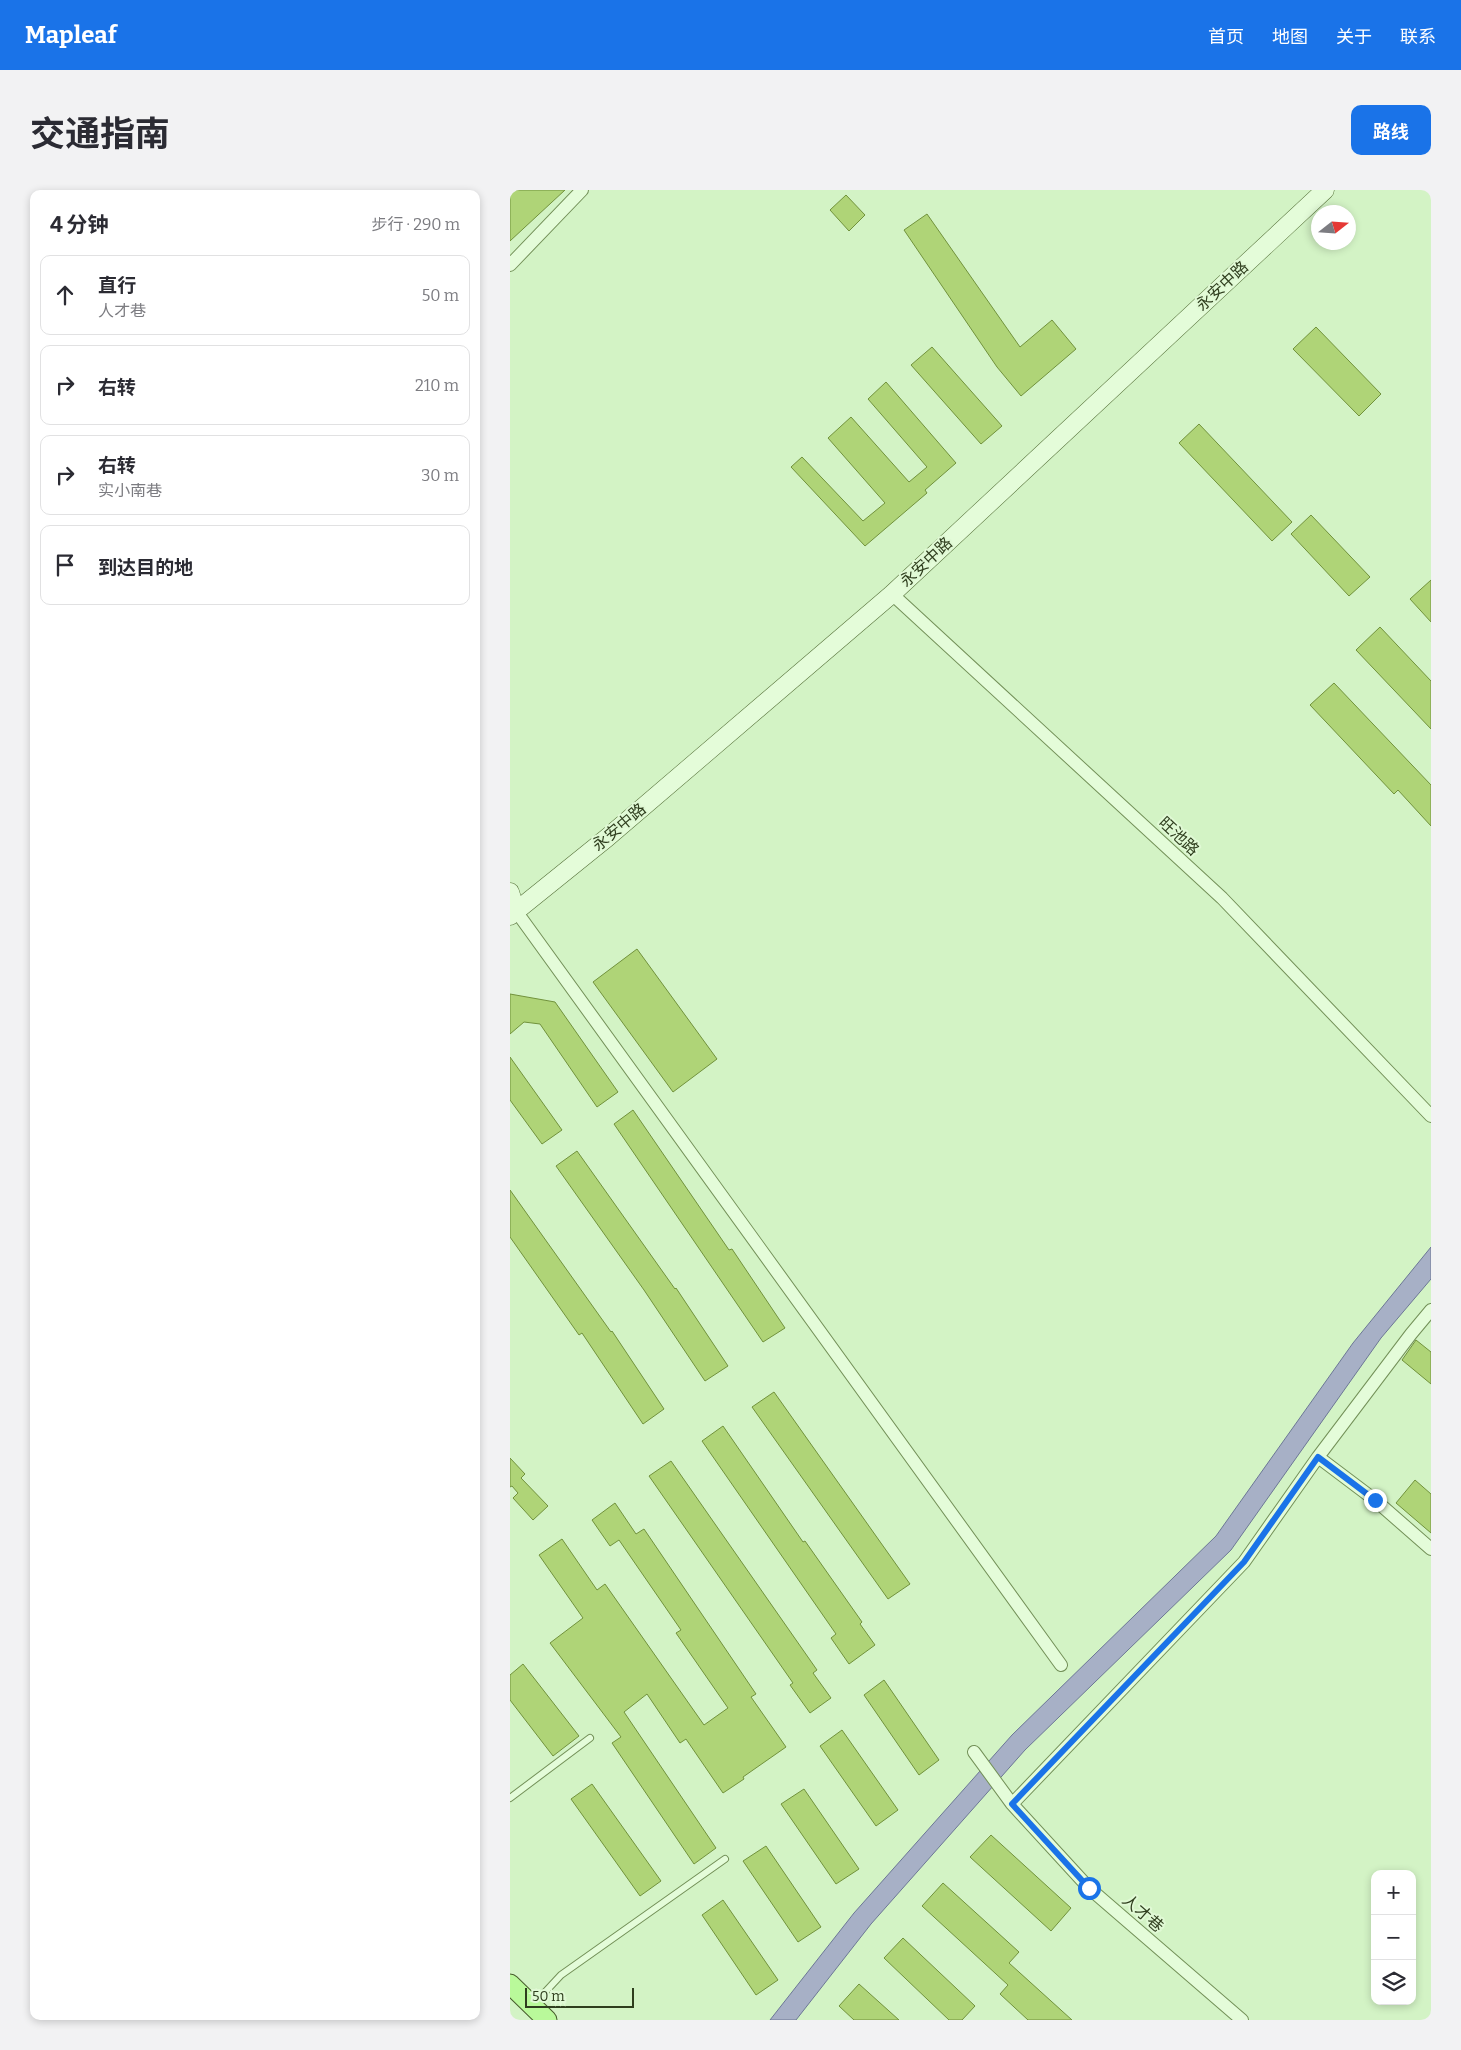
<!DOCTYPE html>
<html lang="zh">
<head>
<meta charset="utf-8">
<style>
  :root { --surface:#fff; --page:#f2f2f3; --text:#2b2b33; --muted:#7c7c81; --line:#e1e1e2; --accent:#1a73e8 }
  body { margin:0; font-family:Bitter,"Noto Sans SC",serif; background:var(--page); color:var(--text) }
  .controls { position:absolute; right:15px; bottom:15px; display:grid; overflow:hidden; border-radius:10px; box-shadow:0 2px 8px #0003 }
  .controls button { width:45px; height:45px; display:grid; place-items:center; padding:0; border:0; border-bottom:1px solid var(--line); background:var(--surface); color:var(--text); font:25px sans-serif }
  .compass { position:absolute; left:801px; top:15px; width:45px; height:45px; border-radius:50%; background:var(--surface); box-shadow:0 2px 8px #0003; rotate:73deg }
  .scale { position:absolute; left:15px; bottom:12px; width:109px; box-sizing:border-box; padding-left:5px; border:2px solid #2f3e1e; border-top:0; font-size:14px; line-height:18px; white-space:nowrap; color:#2f3e1e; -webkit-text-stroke:4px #e0f9d5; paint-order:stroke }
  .stop { position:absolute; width:15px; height:15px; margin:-11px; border:4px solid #1a73e8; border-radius:50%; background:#fff }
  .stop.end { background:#1a73e8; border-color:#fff; box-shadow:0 1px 5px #0008 }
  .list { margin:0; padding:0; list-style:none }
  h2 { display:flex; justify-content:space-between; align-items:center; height:65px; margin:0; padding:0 20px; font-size:21px }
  h2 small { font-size:16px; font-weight:400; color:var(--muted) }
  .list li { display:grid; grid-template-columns:32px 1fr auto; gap:15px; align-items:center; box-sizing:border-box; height:80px; margin:0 10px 10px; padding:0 10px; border:1px solid var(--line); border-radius:10px }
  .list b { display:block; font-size:19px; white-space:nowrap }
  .list p { margin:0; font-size:16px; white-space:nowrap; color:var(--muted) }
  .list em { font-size:16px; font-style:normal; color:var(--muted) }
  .icon { flex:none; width:28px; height:28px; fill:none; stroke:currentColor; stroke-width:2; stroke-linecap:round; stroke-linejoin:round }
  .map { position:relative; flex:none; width:921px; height:1830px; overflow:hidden; border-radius:10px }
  header { display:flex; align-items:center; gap:30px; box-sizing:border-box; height:70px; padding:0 25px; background:var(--accent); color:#fff }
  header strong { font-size:24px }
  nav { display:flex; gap:28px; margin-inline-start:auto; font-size:18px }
  .intro { display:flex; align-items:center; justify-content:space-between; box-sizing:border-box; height:120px; padding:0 30px }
  h1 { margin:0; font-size:35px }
  .button { padding:12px 22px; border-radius:10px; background:var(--accent); color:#fff; font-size:18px; font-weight:700 }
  main { display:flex; gap:30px; padding:0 30px }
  aside { flex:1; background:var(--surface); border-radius:10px; box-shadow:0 2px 8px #0003 }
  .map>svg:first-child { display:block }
</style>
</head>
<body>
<header>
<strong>Mapleaf</strong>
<nav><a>首页</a><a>地图</a><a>关于</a><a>联系</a></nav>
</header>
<div class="intro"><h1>交通指南</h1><a class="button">路线</a></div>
<main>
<aside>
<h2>4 分钟<small>步行 · 290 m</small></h2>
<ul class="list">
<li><svg class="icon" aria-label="ahead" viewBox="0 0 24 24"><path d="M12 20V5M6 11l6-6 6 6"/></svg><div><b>直行</b><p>人才巷</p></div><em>50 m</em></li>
<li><svg class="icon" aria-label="right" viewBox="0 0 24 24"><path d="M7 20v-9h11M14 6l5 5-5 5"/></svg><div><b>右转</b></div><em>210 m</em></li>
<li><svg class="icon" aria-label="right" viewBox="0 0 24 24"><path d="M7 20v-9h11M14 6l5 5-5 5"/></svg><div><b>右转</b><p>实小南巷</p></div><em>30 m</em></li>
<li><svg class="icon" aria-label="arrive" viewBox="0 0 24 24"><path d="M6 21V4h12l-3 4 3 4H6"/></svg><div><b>到达目的地</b></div></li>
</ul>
</aside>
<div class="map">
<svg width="921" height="1830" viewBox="0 0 921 1830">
  <rect width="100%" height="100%" fill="#d3f3c5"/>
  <!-- water -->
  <path fill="#a7b0c6" stroke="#6c7795" d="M921 1057V1089L871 1148 721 1360 515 1560 361 1734 286 1830H260L344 1723 502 1545 706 1346 843 1153Z"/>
  <!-- building -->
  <path fill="#afd477" stroke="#71923c" d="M0 0H55L0 51Z
    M336 5 355 25 339 41 320 20Z
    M417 24 510 157 542 130 566 159 511 206 487 177 394 40Z
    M806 137 871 204 849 226 783 159Z
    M422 157 492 236 471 254 401 175Z
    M376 192 446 273 415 300 417 303 355 356 281 277 292 267 353 331 375 313 318 248 341 227 399 292 417 277 358 209Z
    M689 234 782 332 762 351 669 253Z
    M801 325 860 387 839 406 781 344Z
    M921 390V432L900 409Z
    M870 437 921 491V539L846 460Z
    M824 493 921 595V636L888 600 884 604 800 515Z
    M127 759 207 869 163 902 83 792Z
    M0 804 45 812 108 902 87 917 30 834 14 832 0 844Z
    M0 867 52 940 32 954 0 910Z
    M123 920 219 1060 222 1059 275 1138 253 1152 104 934Z
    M67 961 165 1099 166 1098 218 1176 195 1191 134 1100 46 976Z
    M0 1000 101 1142 102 1141 154 1219 133 1234 72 1143 69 1145 0 1047Z
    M906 1150 921 1162V1194L892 1170Z
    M264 1202 400 1394 378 1409 242 1217Z
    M213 1236 293 1352 295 1351 352 1432 350 1434 365 1455 339 1474 321 1448 326 1444 192 1251Z
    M0 1268 15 1284 11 1288 38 1316 23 1330 3 1308 8 1303 2 1296 0 1297Z
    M161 1271 307 1480 303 1483 321 1508 300 1523 280 1495 283 1493 139 1286Z
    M905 1290 921 1304V1343L886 1313Z
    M105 1313 126 1344 134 1339 246 1504 241 1507 276 1557 233 1587 234 1589 213 1603 176 1549 170 1553 137 1504 114 1522 206 1658 184 1674 102 1553 111 1547 40 1453 73 1428 29 1365 52 1349 87 1400 95 1394 194 1535 218 1518 166 1443 171 1440 109 1350 100 1356 82 1330Z
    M13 1474 69 1546 43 1566 0 1510V1485Z
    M374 1490 429 1570 409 1585 354 1505Z
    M332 1540 388 1620 366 1636 310 1556Z
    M82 1594 151 1691 130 1706 61 1609Z
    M294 1599 349 1679 326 1694 271 1614Z
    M481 1645 561 1718 541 1741 460 1667Z
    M256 1656 311 1737 288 1752 233 1671Z
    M433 1693 509 1762 499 1773 562 1830H518L490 1804 498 1795 412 1716Z
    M213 1710 268 1790 246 1805 192 1725Z
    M393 1748 465 1816 452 1830H439L374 1768Z
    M349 1794 389 1830H344L329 1816Z"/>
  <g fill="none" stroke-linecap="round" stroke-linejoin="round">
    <defs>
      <path id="lane" d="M0 1608 80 1548
        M24 1814 51 1785 215 1669"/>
      <path id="street" d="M0 75 72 0
        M382 404 712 708 921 926
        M6 721 551 1475
        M808 1267 865 1310 921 1359
        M464 1562 502 1614 579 1698 732 1830
        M502 1614 734 1372 808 1267 901 1144 921 1120"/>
      <path id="secondary" d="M0 702 6 721
        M0 726 98 647 382 404 815 0"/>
      <path id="primary" d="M0 1794 37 1830"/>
    </defs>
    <!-- lane casing -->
    <use href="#lane" stroke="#739058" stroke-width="8"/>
    <!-- street casing -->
    <use href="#street" stroke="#739058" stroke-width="14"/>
    <!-- secondary casing -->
    <use href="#secondary" stroke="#57723b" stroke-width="19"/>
    <!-- primary casing -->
    <use href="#primary" stroke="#485d2d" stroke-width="21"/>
    <!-- lane -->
    <use href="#lane" stroke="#e4fcd9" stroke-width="6"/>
    <!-- street -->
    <use href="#street" stroke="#e4fcd9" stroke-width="12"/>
    <!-- secondary -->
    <use href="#secondary" stroke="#e4fcd9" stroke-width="18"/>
    <!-- primary -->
    <use href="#primary" stroke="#b9f99a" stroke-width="19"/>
  </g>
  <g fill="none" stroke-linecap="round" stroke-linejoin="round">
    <!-- route -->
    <path stroke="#1a73e8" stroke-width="6" d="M579 1698 502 1614 734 1372 808 1267 865 1310"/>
  </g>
  <g text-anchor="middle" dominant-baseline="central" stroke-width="4" stroke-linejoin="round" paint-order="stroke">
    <!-- street labels -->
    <g font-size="16" fill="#2f3e1e" stroke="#e0f9d5">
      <text transform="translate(712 96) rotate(-43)">永安中路</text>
      <text transform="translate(416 372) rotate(-43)">永安中路</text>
      <text transform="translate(109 637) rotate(-40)">永安中路</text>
      <text transform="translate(669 646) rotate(43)">旺池路</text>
      <text transform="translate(633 1723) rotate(41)">人才巷</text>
    </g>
  </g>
</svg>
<div class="controls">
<button>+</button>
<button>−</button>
<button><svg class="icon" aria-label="layers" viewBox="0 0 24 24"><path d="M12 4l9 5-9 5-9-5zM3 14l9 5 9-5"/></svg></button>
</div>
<svg class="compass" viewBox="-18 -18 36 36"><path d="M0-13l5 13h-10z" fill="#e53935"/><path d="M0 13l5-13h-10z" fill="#7c7c81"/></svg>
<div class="scale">50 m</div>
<div class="stop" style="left:579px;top:1698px"></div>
<div class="stop end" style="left:865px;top:1310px"></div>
</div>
</main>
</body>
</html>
